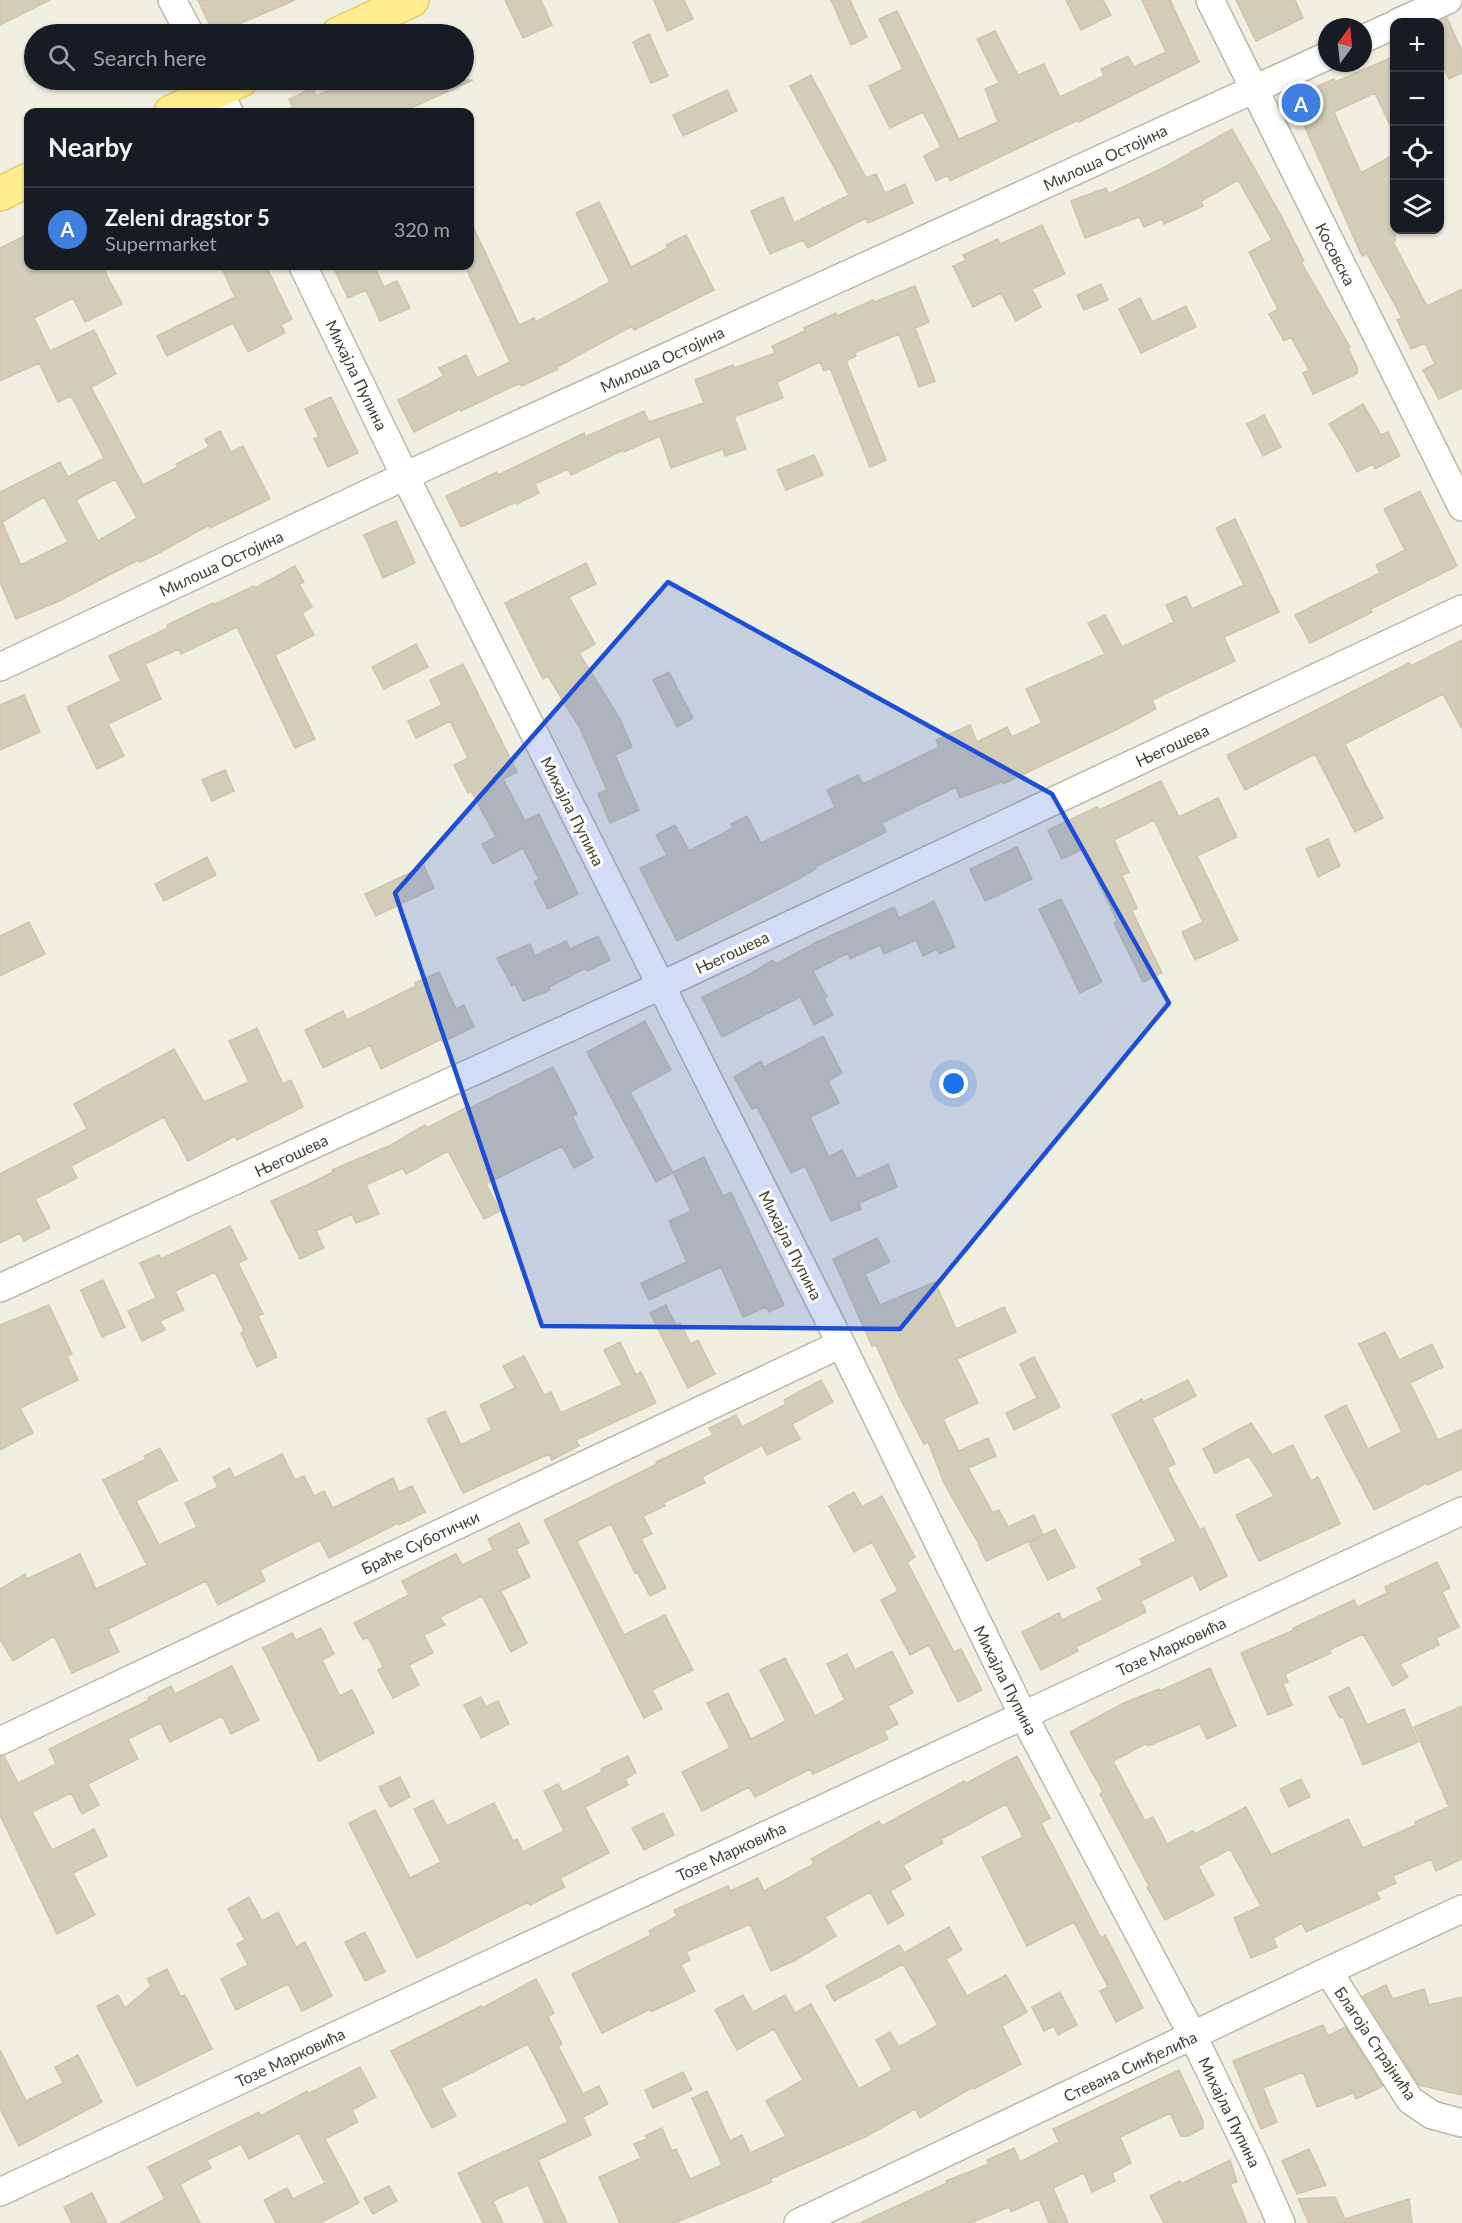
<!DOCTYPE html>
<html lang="en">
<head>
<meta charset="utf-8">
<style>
  :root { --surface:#171b24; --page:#20242c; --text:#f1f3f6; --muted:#9ea1a6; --line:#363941; --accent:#fb5210 }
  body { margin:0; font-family:Lato,sans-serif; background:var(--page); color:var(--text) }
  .controls { position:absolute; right:18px; top:18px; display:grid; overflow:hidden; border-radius:12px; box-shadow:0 2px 4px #0004 }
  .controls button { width:54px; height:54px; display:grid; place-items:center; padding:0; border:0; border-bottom:2px solid var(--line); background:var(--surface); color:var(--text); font:30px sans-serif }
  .compass { position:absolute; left:1318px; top:18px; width:54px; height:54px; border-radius:50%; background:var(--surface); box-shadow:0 2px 4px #0004; rotate:15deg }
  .you { position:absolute; left:954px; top:1084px; width:21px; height:21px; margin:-15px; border:4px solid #fff; border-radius:50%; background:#1a73e8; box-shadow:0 0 0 9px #1a73e833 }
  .badge { display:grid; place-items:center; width:39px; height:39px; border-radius:50%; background:var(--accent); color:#fff; font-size:20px; font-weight:700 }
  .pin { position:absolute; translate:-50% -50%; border:3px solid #fff; box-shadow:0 2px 6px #0006 }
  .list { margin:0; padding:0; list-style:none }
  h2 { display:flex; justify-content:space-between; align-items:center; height:78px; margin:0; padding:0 24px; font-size:26px }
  h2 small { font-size:20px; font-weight:400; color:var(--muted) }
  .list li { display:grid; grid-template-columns:39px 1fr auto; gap:18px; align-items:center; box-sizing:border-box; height:84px; padding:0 24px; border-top:2px solid var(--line) }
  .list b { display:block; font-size:22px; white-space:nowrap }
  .list p { margin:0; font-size:20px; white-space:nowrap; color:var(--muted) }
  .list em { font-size:20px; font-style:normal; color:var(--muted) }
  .icon { flex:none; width:33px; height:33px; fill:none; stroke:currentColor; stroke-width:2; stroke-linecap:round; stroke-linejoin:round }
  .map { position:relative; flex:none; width:1462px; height:2223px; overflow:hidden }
  .search { position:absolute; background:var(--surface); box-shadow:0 2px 4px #0004; left:24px; top:24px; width:450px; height:66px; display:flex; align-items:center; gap:15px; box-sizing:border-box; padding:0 21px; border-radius:33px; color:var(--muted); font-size:22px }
  .panel { position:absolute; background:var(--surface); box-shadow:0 2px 4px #0004; left:24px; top:108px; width:450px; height:162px; border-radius:12px }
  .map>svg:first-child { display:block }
</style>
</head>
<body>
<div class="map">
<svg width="1462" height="2223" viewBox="0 0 1462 2223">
  <rect width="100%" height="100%" fill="#f1efe2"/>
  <!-- building -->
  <path fill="#d3ccb8" stroke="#cec5ab" stroke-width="1.5" fill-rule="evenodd" d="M0 0H50L0 25Z
    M198 0H295L216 34H214Z
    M505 0H541L552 25 523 38Z
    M654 0H684L693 19 667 31Z
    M831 0H850L867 37 851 45Z
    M1066 0H1103L1111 15 1081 30Z
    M1142 0H1170L1199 62 1079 122 1078 120 1027 144 950 181 948 175 936 181 924 156 941 147 923 112 890 128 869 86 903 69 879 19 897 11 959 139 998 122 985 89 999 83 977 39 995 31 1018 75 1044 64 1060 97 1104 76 1101 69 1128 56 1134 67 1166 52Z
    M1236 0H1295L1303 18 1256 41Z
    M1447 18 1462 51V73L1449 79 1440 58V21Z
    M649 34 668 76 651 83 633 42Z
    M1395 56V136L1375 93 1334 112 1361 173 1395 154V241L1393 242 1427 306 1462 289V388L1439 399 1423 370 1435 364 1425 343 1411 349 1397 320 1402 318 1367 254 1362 256 1292 98 1334 79 1335 82Z
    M811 75 866 178 876 174 885 193 905 184 913 203 868 223 866 218 808 248 803 240 770 254 751 211 783 197 794 223 849 195 790 86Z
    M350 80H473L402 112H282L293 107 289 99 313 88 316 96Z
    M727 90 737 111 683 136 673 115Z
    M1232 129 1284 221 1304 261 1301 262 1350 347 1348 348 1357 367V374L1313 394 1303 373 1309 370 1291 337 1284 341 1269 314 1278 309 1249 252 1272 240 1238 180 1201 201 1203 206 1164 224 1162 219 1144 227 1139 217 1085 238 1071 201 1106 188 1108 194 1165 167Z
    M599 202 631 267 668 248 666 245 686 235 714 290 634 330 632 326 557 367 558 369 522 386 520 383 461 411 460 409 414 432 398 400 444 376 439 368 466 355 477 378 510 362 465 266H470V220L519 325 534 318 536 322 610 282 576 213Z
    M1042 225 1065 274 1032 289 1041 307 1016 321 1001 293 973 307 953 266 966 260 963 255 998 239 1000 244Z
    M28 234V266H102L122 304 85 322 73 298 34 318 50 351 94 330 116 374 91 387 143 485 178 467 176 464 209 447 205 439 220 431 231 452 243 446 270 499 210 528 209 525 157 554 140 562 138 560 59 601 16 619 0 582V492L60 462 68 477 104 458 71 396 58 402 39 363 0 381V248ZM115 479 137 518 98 541 76 500ZM44 497 68 542 21 565 2 522Z
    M221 266H266L292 319 281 325 285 333 248 352 233 323 167 356 157 336 235 297Z
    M333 266H374L384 287 397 281 410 308 380 321 366 290 348 298Z
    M1101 284 1108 300 1084 310 1077 295Z
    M915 286 929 322 915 328 935 381 919 387 899 334 854 353 856 356 846 361 886 460 870 467 830 368 824 371 820 362 777 382 783 398 734 417 746 449 725 456 723 449 671 468 660 436 624 452 623 450 571 475 568 469 535 484 539 493 517 504 516 502 461 527 446 496 497 472 498 475 584 433 585 437 644 411 649 422 704 403 695 380 733 365 734 368 775 353 772 346 805 331 804 328 836 313 837 316 873 300 874 302Z
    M1140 298 1152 322 1186 306 1196 327 1141 353 1119 309Z
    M331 397 358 453 328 467 314 439 319 437 305 409Z
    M1363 404 1381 435 1388 432 1400 456 1375 469 1373 464 1357 472 1343 446 1329 424Z
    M1264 415 1281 447 1263 456 1247 424Z
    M814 455 823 475 786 490 777 470Z
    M1420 491 1457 566 1371 609 1372 612 1310 643 1295 615 1380 573 1376 565 1405 550 1384 509Z
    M1235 519 1279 612 1224 637 1235 661 1152 700 1156 709 1118 729 1003 784 1002 782 960 798 956 787 882 823 886 832 815 867 816 869 787 885 677 941 640 868 667 855 656 835 675 825 689 851 733 828 731 824 747 816 761 843 835 807 827 790 858 775 863 784 939 747 936 740 970 725 977 742 1007 727 1012 737 1042 723 1026 689 1105 654 1088 623 1105 615 1122 647 1174 622 1166 605 1186 596 1192 609 1244 585 1216 528Z
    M396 521 415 563 383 578 364 535Z
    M586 563 596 584 569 597 595 644 579 653 620 719 632 747 615 755 639 810 610 823 598 794 607 790 580 728 548 676 543 679 505 603Z
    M295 566 304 582 299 584 312 607 302 613 314 635 275 655 315 739 295 748 237 627 181 654 179 649 145 664 161 699 108 724 124 756 97 769 67 707 121 681 109 656 168 628 167 625 213 603V605L254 586 255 588Z
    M1462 640V729L1443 694 1345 744 1383 818 1355 832 1315 754 1245 790 1227 755 1409 663 1411 666Z
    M416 644 428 667 384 689 372 667Z
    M463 664 517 772 503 779 525 821 539 814 578 894 548 909 534 882 539 879 523 848 493 864 482 844 496 837 471 791 468 793 454 765 468 758 450 721 416 738 408 721 442 705 430 680Z
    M669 672 693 718 677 727 653 680Z
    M24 695 40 732 0 750V705Z
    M225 770 234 791 212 801 202 780Z
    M1161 781 1179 817 1218 798 1237 837 1197 856 1238 940 1195 960 1182 932 1203 922 1154 820 1114 840 1129 872 1122 875 1137 908 1132 911 1162 973 1143 982 1114 923 1117 921 1082 849 1062 859 1048 830 1097 807 1099 810Z
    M1328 839 1340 866 1318 877 1306 849Z
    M1017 847 1032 879 985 901 970 869Z
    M207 857 216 875 164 901 155 884Z
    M424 866 434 888 376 916 365 894Z
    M1061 899 1102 982 1080 993 1039 909Z
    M934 901 955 947 939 954 937 949 923 956 916 940 884 954 880 945 850 959 848 953 813 971 827 997 824 998 833 1015 814 1025 800 997 722 1037 702 997 748 975 773 960 776 964 817 942 894 907 899 918Z
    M29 922 45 954 0 976V936Z
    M598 936 610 960 587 971 586 968 549 987 550 990 523 1001 515 984 512 986 497 958 530 944 535 956 566 941 570 949Z
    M439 972 456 1009 464 1005 474 1027 443 1042 442 1039 381 1069 370 1045 323 1068 305 1030 343 1011 347 1020 416 986 415 983Z
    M645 1021 671 1070 630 1092 673 1173 656 1182 587 1052Z
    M257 1028 283 1084 291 1080 303 1107 237 1140 235 1136 188 1161 164 1117 71 1166 77 1178 35 1199 50 1228 24 1241 20 1233 0 1243V1174L87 1129 74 1104 174 1049 204 1102 249 1082 229 1041Z
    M823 1036 842 1073 828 1081 839 1103 810 1117 829 1157 842 1150 857 1179 888 1164 897 1187 859 1203 861 1209 831 1221 805 1166 791 1173 757 1107 752 1109 734 1077 761 1061 764 1067Z
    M553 1067 577 1114 572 1116 593 1158 574 1168 562 1146 486 1184 500 1211 484 1219 448 1151 406 1174 403 1168 366 1185 379 1214 356 1223 352 1214 316 1231 324 1248 300 1259 271 1201 307 1185 333 1172 332 1170 391 1145 425 1125 427 1128 467 1107 468 1109Z
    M704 1157 723 1196 731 1192 784 1305 769 1312 766 1307 743 1317 721 1267 649 1300 641 1283 687 1262 669 1221 691 1211 673 1172Z
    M230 1226 247 1259 238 1263 263 1314 258 1316 277 1357 257 1367 241 1333 244 1331 215 1272 175 1291 184 1310 160 1321 165 1330 142 1341 128 1311 156 1298 140 1263 159 1255 161 1259Z
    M877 1238 890 1262 865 1274 880 1305 935 1282 956 1329 1004 1307 1016 1332 957 1359 978 1403 943 1419 959 1451 988 1438 996 1456 968 1468 993 1513 999 1510 1008 1527 1034 1515 1043 1535 986 1561 977 1541 945 1485 928 1442 924 1444 899 1396 876 1345 872 1346 833 1259Z
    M103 1280 125 1327 102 1337 81 1290Z
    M49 1305 72 1354 67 1356 78 1380 20 1408 33 1433 0 1450V1325Z
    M666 1305 676 1325 680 1323 691 1344 698 1340 715 1374 688 1388 650 1313Z
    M1385 1332 1399 1360 1432 1344 1443 1367 1410 1383 1438 1440 1462 1429V1469L1428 1485 1427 1483 1374 1510 1325 1416 1346 1405 1368 1449 1402 1432 1359 1344Z
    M620 1342 636 1375 641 1372 656 1403 576 1440 579 1446 552 1460 549 1454 463 1493 427 1419 445 1411 461 1445 492 1430 480 1405 515 1388 503 1366 524 1356 544 1395 551 1392 561 1413 622 1385 604 1350Z
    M1034 1357 1060 1407 1014 1430 1006 1413 1037 1398 1020 1364Z
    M821 1380 833 1402 792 1424 800 1439 767 1455 762 1445 702 1477 705 1483 663 1503 665 1506 643 1516 652 1534 641 1539 666 1588 650 1596 637 1572 635 1573 611 1524 577 1541 624 1635 665 1615 693 1670 652 1690 662 1709 644 1718 544 1520 657 1464 656 1462 713 1435 709 1428 736 1415 742 1427 786 1404 784 1400Z
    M1188 1380 1196 1396 1152 1418 1175 1464 1167 1468 1200 1530 1204 1528 1227 1576 1200 1590 1193 1575 1141 1601 1146 1612 1076 1647 1078 1651 1041 1670 1022 1632 1059 1613 1062 1620 1103 1600 1097 1588 1143 1565 1140 1559 1176 1541 1112 1415 1142 1399 1143 1402Z
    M1251 1423 1272 1455 1293 1445 1311 1481 1318 1477 1340 1524 1259 1561 1236 1515 1274 1496 1249 1456 1215 1473 1203 1449Z
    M160 1448 177 1480 136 1501 159 1545 197 1527 185 1503 218 1487 213 1477 230 1468 234 1478 282 1454 295 1480 304 1476 314 1496 324 1491 333 1508 393 1478 399 1492 412 1486 425 1512 399 1525 398 1523 329 1558 320 1540 260 1570 265 1581 218 1605 206 1581 108 1629 119 1652 72 1673 54 1636 13 1661 0 1639V1589L25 1574 27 1579 80 1554 96 1589 147 1565 103 1480 146 1459 144 1456Z
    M854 1492 862 1507 882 1496 915 1557 907 1562 954 1652 961 1649 982 1690 958 1702 929 1645 910 1655 881 1600 898 1591 872 1542 854 1552 829 1506Z
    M519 1523 529 1543 516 1549 530 1577 501 1591 527 1643 511 1652 482 1596 440 1617 445 1625 424 1635 433 1653 409 1665 419 1685 393 1698 378 1670 383 1667 368 1637 363 1640 354 1623 409 1595 402 1581 456 1554 462 1565 493 1550 488 1539Z
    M1055 1529 1075 1567 1048 1580 1029 1543Z
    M1437 1562 1450 1588 1442 1592 1459 1627 1436 1638 1439 1645 1400 1664 1408 1677 1393 1686 1363 1634 1329 1650 1331 1653 1285 1674 1288 1682 1283 1684 1292 1705 1268 1715 1241 1653 1294 1630 1293 1628 1354 1600 1358 1607 1387 1593 1385 1587Z
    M321 1628 334 1654 322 1660 340 1696 352 1690 374 1733 319 1761 263 1648 292 1633 296 1640Z
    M892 1651 913 1693 888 1706 898 1724 884 1731 888 1739 813 1774 810 1769 755 1797 749 1787 702 1811 682 1772 730 1748 707 1703 728 1693 751 1739 786 1721 760 1670 785 1658 815 1716 845 1700 827 1664 847 1654 855 1670Z
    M232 1666 259 1720 231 1734 222 1716 170 1742 160 1723 128 1739 138 1759 88 1784 99 1805 82 1814 71 1793 32 1812 52 1850 94 1829 107 1856 73 1873 95 1915 57 1934 0 1815V1757L4 1756 18 1783 56 1764 49 1749 149 1700 148 1698 171 1686 175 1694Z
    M1210 1668 1236 1726 1207 1739 1200 1724 1148 1746 1147 1743 1113 1761 1145 1821 1153 1817 1167 1844 1193 1831 1195 1834 1246 1807 1271 1855 1348 1819 1363 1848 1416 1825 1415 1822 1449 1807 1414 1727 1462 1706V1859L1436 1871 1431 1859 1393 1876 1396 1883 1376 1892 1380 1899 1306 1932 1302 1923 1273 1938 1277 1947 1251 1958 1234 1918 1261 1906 1230 1849 1198 1866 1214 1895 1165 1920 1147 1887 1149 1886 1100 1794 1103 1792 1070 1732 1124 1703 1159 1689 1160 1691Z
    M1349 1687 1367 1725 1404 1709 1418 1742 1363 1765 1343 1717 1340 1718 1329 1697Z
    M481 1697 486 1707 498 1701 509 1724 481 1738 464 1705Z
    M628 1756 636 1773 625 1779 628 1785 585 1807 609 1853 560 1878 565 1887 530 1905 528 1902 417 1958 349 1823 375 1810 410 1878 441 1862 414 1809 433 1800 447 1826 494 1803 513 1841 517 1839 523 1852 564 1831 544 1791 558 1784 563 1792 602 1772 601 1769Z
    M1017 1756 1050 1818 1041 1823 1101 1938 1105 1935 1143 2008 1116 2022 1100 1991 1108 1987 1074 1922 1027 1946 982 1857 1023 1837 1006 1804 941 1839 943 1843 903 1865 911 1879 890 1891 904 1915 888 1924 870 1892 825 1917 836 1936 794 1961 771 1971 750 1924 686 1952 690 1960 681 1965 695 1991 651 2012 650 2009 602 2033 572 1974 651 1935 649 1931 677 1916 674 1910 728 1886 730 1891 758 1878 764 1891 814 1864 811 1859 879 1821 882 1826 964 1781 965 1784Z
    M400 1777 410 1797 390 1807 379 1787Z
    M1301 1779 1310 1797 1289 1807 1280 1789Z
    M663 1813 674 1835 644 1850 632 1828Z
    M249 1897 262 1921 278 1912 296 1947 305 1942 332 1996 302 2011 288 1984 236 2010 221 1979 248 1965 237 1944 245 1940 228 1909Z
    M949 1927 962 1950 946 1959 967 1996 1006 1975 1027 2012 1002 2026 1021 2064 974 2089 973 2087 920 2118 915 2109 867 2136 770 2179 772 2182 675 2223H620L599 2177 641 2158 634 2144 647 2139 645 2136 662 2128 672 2151 676 2149 690 2179 722 2165 692 2098 707 2091 730 2141 742 2135 750 2153 786 2136 766 2101 803 2080 774 2029 737 2050 715 2010 743 1995 753 2012 785 1995 795 2013 811 2004 859 2089 892 2070 876 2040 890 2032 899 2047 938 2025 903 1964 834 2001 826 1986 899 1945 904 1953Z
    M365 1932 385 1972 365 1981 345 1942Z
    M167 1969 181 1997 185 1995 212 2049 137 2086 97 2006 118 1995 125 2008 151 1986 147 1979Z
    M536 1979 554 2013 548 2017 562 2044 558 2046 583 2094 599 2086 608 2104 583 2117 591 2135 538 2160 567 2223H545L528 2185 493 2201 503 2223H483L458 2173 568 2122 528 2044 441 2088 456 2116 432 2128 391 2051 481 2006 482 2008Z
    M1386 1985 1393 1999 1424 1989 1429 2005 1462 1997V2095L1419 2085 1363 1996Z
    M1060 1992 1077 2025 1058 2035 1054 2026 1044 2031 1032 2007Z
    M1323 2025 1328 2036 1345 2027 1383 2086 1356 2099 1353 2093 1317 2107 1303 2072 1263 2088 1277 2122 1261 2129 1233 2061Z
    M0 2050 26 2101 63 2083 55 2067 78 2055 102 2102 19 2146 0 2108Z
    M360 2067 376 2097 352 2110 358 2122 325 2139 359 2203 320 2223H276L264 2200 287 2188 293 2199 325 2183 299 2133 249 2159 241 2144 207 2160 211 2168 180 2184 200 2223H120L165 2199 148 2167 259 2112 261 2116 307 2091 308 2094Z
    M1179 2070 1203 2121V2128L1188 2136H1181L1170 2113 1120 2137 1131 2163 1112 2173 1115 2181 1092 2192 1084 2173 1053 2188 1068 2223H1049L1039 2199 1011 2212 1009 2207 971 2223H860L947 2183 946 2181 989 2164 987 2160 1014 2148 1020 2162 1059 2142 1053 2129Z
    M683 2072 692 2090 653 2108 645 2090Z
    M1309 2149 1326 2185 1297 2194 1282 2161Z
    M1230 2160 1237 2182 1230 2184 1247 2223H1164L1150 2196 1180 2181 1181 2184Z
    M389 2186 397 2201 373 2214 364 2198Z
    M92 2193 107 2223H72L64 2207Z
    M1335 2197 1345 2219 1409 2199 1412 2223H1309L1298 2199Z"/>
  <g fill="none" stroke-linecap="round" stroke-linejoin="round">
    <defs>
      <path id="minor" d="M172 0 190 34
        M1210 0 1462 507
        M1399 22 1448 0
        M1363 39 1394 25
        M213 80 229 112
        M303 266 405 476 841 1344 1023 1715 1193 2036 1253 2160 1281 2223
        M0 667 405 476 1327 56
        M0 1288 660 986 1462 609
        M0 1741 841 1344
        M1328 1971 1410 2100 1432 2115 1462 2123
        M0 2192 1462 1511
        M798 2223 1328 1971 1462 1909"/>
      <path id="major" d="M338 34 412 0
        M171 112 241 80
        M0 194 28 180"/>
    </defs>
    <!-- minor casing -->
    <use href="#minor" stroke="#bdb8a5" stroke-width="30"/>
    <!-- major casing -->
    <use href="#major" stroke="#e4cd5e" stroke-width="36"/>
    <!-- minor -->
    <use href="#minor" stroke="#fff" stroke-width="27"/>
    <!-- major -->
    <use href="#major" stroke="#ffed8e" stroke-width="33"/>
  </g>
  <!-- marked area -->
  <path fill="#1d4ed8" fill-opacity="0.2" stroke="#1d4ed8" stroke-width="4.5" stroke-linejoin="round" d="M668 582 1052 794 1169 1003 900 1329 542 1326 395 893Z"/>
  <g text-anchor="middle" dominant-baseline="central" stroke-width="6" stroke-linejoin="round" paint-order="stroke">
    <!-- street labels -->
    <g font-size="16" fill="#433f33" stroke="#fff">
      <text transform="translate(1105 157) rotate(-25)">Милоша Остојина</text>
      <text transform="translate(1336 254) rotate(63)">Косовска</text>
      <text transform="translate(662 359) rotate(-25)">Милоша Остојина</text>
      <text transform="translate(357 375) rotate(64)">Михајла Пупина</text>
      <text transform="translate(221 563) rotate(-25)">Милоша Остојина</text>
      <text transform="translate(1172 745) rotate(-25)">Његошева</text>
      <text transform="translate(573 811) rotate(63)">Михајла Пупина</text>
      <text transform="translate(732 952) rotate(-25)">Његошева</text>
      <text transform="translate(291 1155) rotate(-25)">Његошева</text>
      <text transform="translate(791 1245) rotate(63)">Михајла Пупина</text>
      <text transform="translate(420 1542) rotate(-25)">Браће Суботички</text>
      <text transform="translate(1171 1646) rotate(-25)">Тозе Марковића</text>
      <text transform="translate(1006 1680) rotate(63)">Михајла Пупина</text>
      <text transform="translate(731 1851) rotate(-25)">Тозе Марковића</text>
      <text transform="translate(1376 2043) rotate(56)">Благоја Страјнића</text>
      <text transform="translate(290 2057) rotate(-25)">Тозе Марковића</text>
      <text transform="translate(1130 2066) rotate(-25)">Стевана Синђелића</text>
      <text transform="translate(1230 2112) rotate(64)">Михајла Пупина</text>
    </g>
  </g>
</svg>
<div class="controls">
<button>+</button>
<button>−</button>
<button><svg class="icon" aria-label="locate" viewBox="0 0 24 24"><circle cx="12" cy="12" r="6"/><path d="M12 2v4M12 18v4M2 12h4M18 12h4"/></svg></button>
<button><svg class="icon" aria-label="layers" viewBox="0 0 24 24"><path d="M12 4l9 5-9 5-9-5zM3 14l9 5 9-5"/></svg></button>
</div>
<svg class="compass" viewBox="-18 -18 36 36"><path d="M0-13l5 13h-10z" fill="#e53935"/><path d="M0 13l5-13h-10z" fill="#9ea1a6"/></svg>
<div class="you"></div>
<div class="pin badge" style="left:1301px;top:103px;background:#3f7fe0">A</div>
<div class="search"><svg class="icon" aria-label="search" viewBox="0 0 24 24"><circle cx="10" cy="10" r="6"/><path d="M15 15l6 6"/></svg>Search here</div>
<section class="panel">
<h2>Nearby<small></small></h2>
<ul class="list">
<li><span class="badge" style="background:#3f7fe0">A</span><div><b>Zeleni dragstor 5</b><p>Supermarket</p></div><em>320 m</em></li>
</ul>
</section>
</div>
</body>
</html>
